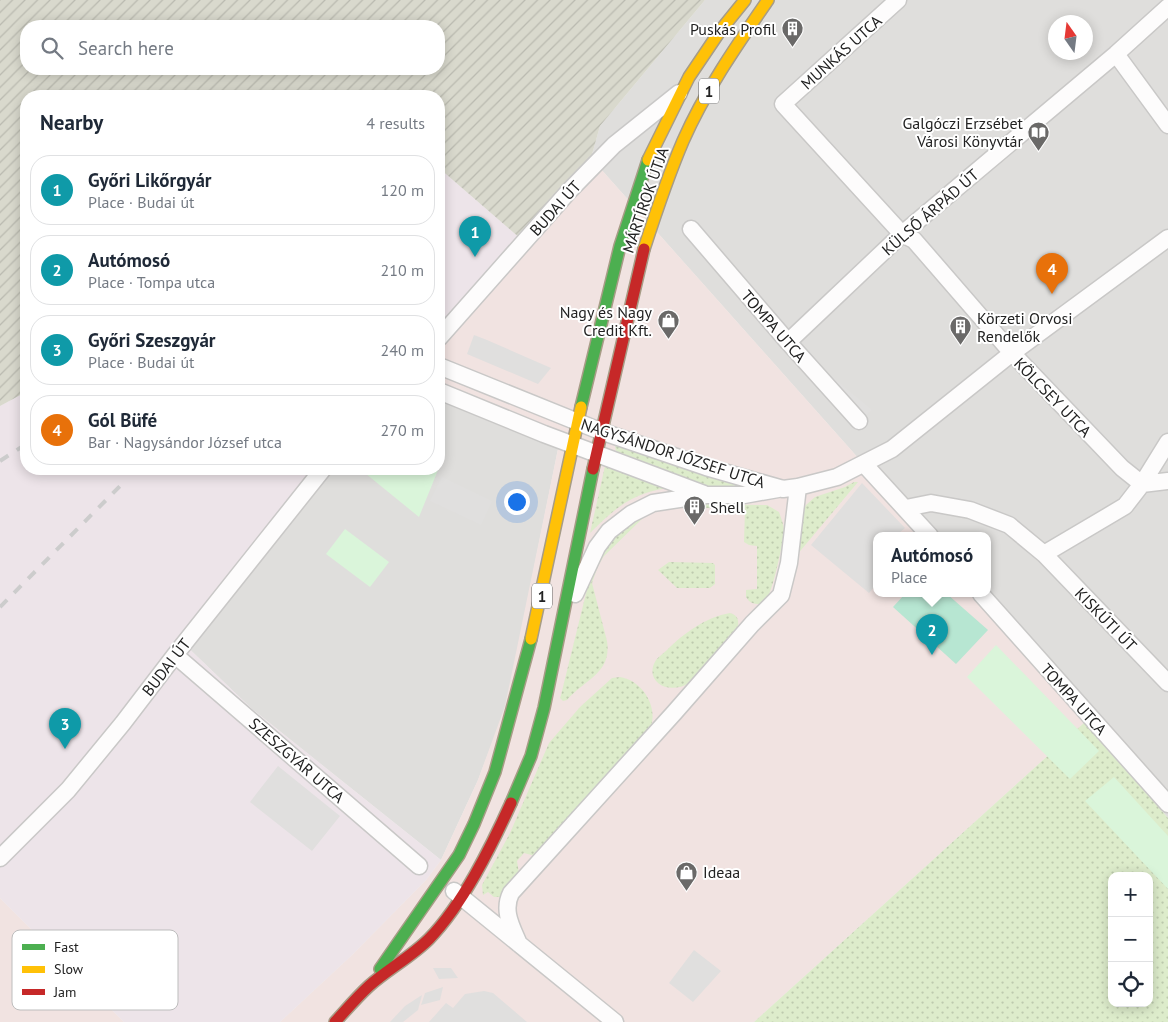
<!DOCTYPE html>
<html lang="en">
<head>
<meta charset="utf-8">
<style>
  :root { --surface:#fff; --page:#f2f2f3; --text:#1f2937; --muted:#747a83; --line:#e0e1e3; --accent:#b45309 }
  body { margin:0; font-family:"PT Sans",sans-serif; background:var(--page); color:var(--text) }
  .controls { position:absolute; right:15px; bottom:15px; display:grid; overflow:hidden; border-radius:10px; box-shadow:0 2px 12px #0003 }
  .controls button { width:45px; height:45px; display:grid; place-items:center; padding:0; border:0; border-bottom:1px solid var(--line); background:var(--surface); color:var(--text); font:25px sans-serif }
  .compass { position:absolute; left:1048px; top:15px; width:45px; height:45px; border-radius:50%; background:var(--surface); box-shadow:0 2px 12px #0003; rotate:346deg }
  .you { position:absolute; left:516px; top:501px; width:18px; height:18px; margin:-12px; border:4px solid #fff; border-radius:50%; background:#1a73e8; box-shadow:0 0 0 8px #1a73e833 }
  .badge { display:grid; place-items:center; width:32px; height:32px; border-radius:50%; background:var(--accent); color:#fff; font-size:16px; font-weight:700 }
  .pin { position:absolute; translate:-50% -41px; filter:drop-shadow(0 1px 2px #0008) }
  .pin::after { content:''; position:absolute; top:26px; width:18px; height:15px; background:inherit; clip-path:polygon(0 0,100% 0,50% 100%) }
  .popup { position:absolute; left:873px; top:532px; width:118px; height:65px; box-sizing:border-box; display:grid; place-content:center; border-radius:10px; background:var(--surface); filter:drop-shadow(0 1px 4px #0005); font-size:16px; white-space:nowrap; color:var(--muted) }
  .popup b { font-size:19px; color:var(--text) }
  .popup::after { content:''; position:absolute; left:50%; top:100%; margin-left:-10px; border:10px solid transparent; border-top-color:var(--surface) }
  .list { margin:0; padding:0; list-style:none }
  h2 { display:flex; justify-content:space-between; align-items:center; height:65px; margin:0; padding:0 20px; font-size:21px }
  h2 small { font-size:16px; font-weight:400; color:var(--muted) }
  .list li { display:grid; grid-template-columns:32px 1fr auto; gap:15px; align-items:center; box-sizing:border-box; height:70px; margin:0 10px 10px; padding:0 10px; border:1px solid var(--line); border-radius:20px }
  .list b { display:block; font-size:19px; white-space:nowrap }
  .list p { margin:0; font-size:16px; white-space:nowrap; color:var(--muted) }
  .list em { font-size:16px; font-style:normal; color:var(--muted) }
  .icon { flex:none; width:28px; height:28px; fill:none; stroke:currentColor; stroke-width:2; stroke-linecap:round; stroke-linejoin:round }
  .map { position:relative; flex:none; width:1168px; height:1022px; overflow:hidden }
  .search { position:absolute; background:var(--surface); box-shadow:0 2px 12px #0003; left:20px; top:20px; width:425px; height:55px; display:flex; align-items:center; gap:12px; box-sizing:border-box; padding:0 18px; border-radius:20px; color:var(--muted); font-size:19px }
  .panel { position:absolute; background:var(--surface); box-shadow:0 2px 12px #0003; left:20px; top:90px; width:425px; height:385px; border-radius:20px }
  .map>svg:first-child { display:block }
</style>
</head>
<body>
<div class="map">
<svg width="1168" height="1022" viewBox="0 0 1168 1022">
  <defs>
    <pattern id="construction-furrows" width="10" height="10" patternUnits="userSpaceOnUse" patternTransform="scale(1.25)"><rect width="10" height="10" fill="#d9d9cd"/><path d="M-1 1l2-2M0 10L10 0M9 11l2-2" fill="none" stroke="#babab0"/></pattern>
    <pattern id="grass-dots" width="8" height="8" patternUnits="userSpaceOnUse" patternTransform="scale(1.25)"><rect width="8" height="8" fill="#ddeccb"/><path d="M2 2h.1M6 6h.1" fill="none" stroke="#bdcaae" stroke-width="1.8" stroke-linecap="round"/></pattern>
  </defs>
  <rect width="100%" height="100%" fill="#f0eeeb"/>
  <!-- residential -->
  <path fill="#dfdedc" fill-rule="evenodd" d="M705 0H1168V818L975 594H987V536H925L852 451 591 158 600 126ZM1056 22H1086V52H1056Z
    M439 395 559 444 506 706 478 780 441 860 252 709 179 639 318 469H439Z"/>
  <!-- commercial -->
  <path fill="#f1e3e1" d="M591 158 852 451 925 536H877V594H975L1085 722 754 1022H280L352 955 426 880 441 860 478 780 505 706 559 444 439 395V330Z
    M0 898 124 1022H0Z"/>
  <!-- industrial -->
  <path fill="#ede4e9" d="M439 168 521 239 439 330Z
    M26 392V469H318L179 639 252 709 441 860 426 880 352 955 280 1022H124L0 898V406Z"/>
  <!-- construction -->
  <path fill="url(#construction-furrows)" fill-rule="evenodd" d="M0 0H705L600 126 591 158 521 239 439 168V96H26V392L0 406ZM26 26H439V69H26Z"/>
  <!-- grass -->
  <path fill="url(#grass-dots)" fill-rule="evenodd" d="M621 443 707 476 726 482 755 487 714 488 708 486 616 451 615 446Z
    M605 466 667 488C632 493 614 509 590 533Z
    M854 482H858L796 556 803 511 806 505 815 497 845 487Z
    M671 504 761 505H767L779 512C781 518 784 525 784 531 783 543 773 591 766 600 762 605 754 605 749 601L746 597V590L757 589V546L749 545 744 542 745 509 676 507 663 509 645 516 604 556 598 566 592 583 607 641C612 673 585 679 567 700L563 701 560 698 561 695 592 569 618 527Z
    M669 562 713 563 715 565V584L710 588H677L658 570Z
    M730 613C737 615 739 619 738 626L689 683C668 696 643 681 656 660 659 656 664 653 667 650 684 633 706 617 730 613Z
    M620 677C641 680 658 705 651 726L535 856 524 853 517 861 519 873 503 897H494L488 892 483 895 482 885 510 833 549 743 580 707 612 678Z
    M1085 722 1168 818V1022H754ZM1112 876H1149V1003H1112Z"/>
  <!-- park -->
  <path fill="#daf5da" d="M360 469H437L438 470 419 517Z
    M345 529 389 562 370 587 326 554Z
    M996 645 1099 751 1070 779 967 677Z
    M1114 777 1168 836V889L1085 801Z"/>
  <!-- pitch -->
  <path fill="#b7e6d2" d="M905 594H947L988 630 956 664 893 607Z"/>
  <!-- parking -->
  <path fill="#e0dfde" d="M474 335 487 340 551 368 538 384 467 354Z
    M819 366 872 410 859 421Z
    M442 477 492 501 481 525 430 501Z
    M862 483 905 528 899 533 901 536H877V584L869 593 811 545Z
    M278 766 340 816 312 851 250 802Z
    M694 950 721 971 693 1002 669 983Z
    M433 968H451L458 978 439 979Z
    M443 987 440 1000 421 1005 425 993Z
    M484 991 493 993 527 1022H429L446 1003 453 1008 465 994Z
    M422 995 418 1010 403 1022H390L405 1006Z"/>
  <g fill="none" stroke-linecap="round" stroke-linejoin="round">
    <defs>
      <path id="street" d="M898 0 783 104 902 234 914 240 1012 353 1122 468 1142 484 1168 481
        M1116 54 1168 125
        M691 229 788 342 859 421
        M439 338 569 191 614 145 679 93
        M788 342 902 234 1116 54 1168 7
        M439 366 600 431 706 467 783 489 798 487 837 477 892 449 1012 353 1168 238
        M439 391 544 434 704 494
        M864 464 930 536
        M906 508 931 503 970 510 1009 525 1044 554 1125 506 1142 484 1168 442
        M1044 554 1168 683
        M575 594 597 547 609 531 631 514 653 503 706 495H744L778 489
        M981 594 1168 804
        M175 655 419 866
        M0 858 68 790 123 723 175 655 323 469
        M454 891 615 1022
        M519 944C512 927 502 911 511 893L674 713 752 624 781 595 789 563 798 487"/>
      <path id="fast" d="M581 407 620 246 648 160
        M511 803 531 756 544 708 593 469
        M380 969 459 855 474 824 495 772 531 639"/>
      <path id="slow" d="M648 160 689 77 720 31 745 0
        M644 249C656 212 668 176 683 141 705 91 737 45 768 0
        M531 639 581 407"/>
      <path id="jam" d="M593 469 644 249
        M335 1022C346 1010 357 997 369 986 388 969 411 957 429 939 463 904 491 847 511 803"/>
    </defs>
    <!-- street casing -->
    <use href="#street" stroke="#c9c8c7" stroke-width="19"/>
    <!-- fast casing -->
    <use href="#fast" stroke="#a79c86" stroke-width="14"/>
    <!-- slow casing -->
    <use href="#slow" stroke="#a79c86" stroke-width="14"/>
    <!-- jam casing -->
    <use href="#jam" stroke="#a79c86" stroke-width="14"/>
    <!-- street -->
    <use href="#street" stroke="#fdfcfc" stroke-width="16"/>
    <!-- fast -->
    <use href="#fast" stroke="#4caf50" stroke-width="11"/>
    <!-- slow -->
    <use href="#slow" stroke="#ffc107" stroke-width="11"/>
    <!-- jam -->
    <use href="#jam" stroke="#c62828" stroke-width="11"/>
    <!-- rail -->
    <path stroke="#ccc" stroke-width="4" stroke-dasharray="10 10" stroke-linecap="butt" d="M0 461 26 444
      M0 607 121 485"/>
  </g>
  <!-- icons -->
  <defs>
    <symbol id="building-pin" viewBox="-11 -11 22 30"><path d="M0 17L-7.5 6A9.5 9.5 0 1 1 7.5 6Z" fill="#6a6968" stroke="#fff"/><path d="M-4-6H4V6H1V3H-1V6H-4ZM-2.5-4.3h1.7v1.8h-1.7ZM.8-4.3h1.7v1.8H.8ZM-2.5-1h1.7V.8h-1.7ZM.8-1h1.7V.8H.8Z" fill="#fff"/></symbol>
    <symbol id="library-pin" viewBox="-11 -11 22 30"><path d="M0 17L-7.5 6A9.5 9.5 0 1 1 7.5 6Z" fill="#6a6968" stroke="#fff"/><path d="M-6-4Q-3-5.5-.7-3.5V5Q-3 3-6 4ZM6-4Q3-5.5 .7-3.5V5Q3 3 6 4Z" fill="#fff"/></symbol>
    <symbol id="shop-pin" viewBox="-11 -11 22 30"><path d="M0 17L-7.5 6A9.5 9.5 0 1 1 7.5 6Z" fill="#6a6968" stroke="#fff"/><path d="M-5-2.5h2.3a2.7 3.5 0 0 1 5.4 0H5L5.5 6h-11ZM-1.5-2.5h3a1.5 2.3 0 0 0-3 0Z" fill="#fff"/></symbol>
  </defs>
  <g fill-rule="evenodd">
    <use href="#building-pin" x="780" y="16" width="25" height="34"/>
    <use href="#library-pin" x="1026" y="120" width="25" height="34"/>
    <use href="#shop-pin" x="656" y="308" width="25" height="34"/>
    <use href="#building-pin" x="948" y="314" width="25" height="34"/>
    <use href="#building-pin" x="682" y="494" width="25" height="34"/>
    <use href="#shop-pin" x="674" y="860" width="25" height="34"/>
  </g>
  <g text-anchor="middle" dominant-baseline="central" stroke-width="4" stroke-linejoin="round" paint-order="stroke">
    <!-- shield labels -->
    <g fill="#fff" stroke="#646464" stroke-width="1">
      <rect x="699" y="78.5" width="20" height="25" rx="4"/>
      <rect x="532" y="583.5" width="20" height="25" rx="4"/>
    </g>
    <g font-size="15" font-weight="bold" fill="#222">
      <text x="709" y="91">1</text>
      <text x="542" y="596">1</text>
    </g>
    <!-- poi labels -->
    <g font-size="16" fill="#222" stroke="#fff" text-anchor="end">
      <text x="776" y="29">Puskás Profil</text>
      <text x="1023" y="123">Galgóczi Erzsébet<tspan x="1023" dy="18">Városi Könyvtár</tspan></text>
      <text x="652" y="312">Nagy és Nagy<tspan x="652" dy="18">Credit Kft.</tspan></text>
      <text x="977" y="318" text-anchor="start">Körzeti Orvosi<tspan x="977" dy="18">Rendelők</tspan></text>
      <text x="710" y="507" text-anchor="start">Shell</text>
      <text x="703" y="872" text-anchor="start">Ideaa</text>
    </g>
    <!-- street labels -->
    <g font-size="16" fill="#222" stroke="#fff">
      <text transform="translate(841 52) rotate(-42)">MUNKÁS UTCA</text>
      <text transform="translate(645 200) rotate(-71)">MÁRTÍROK ÚTJA</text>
      <text transform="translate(555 208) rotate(-48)">BUDAI ÚT</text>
      <text transform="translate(930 212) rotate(-41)">KÜLSŐ ÁRPÁD ÚT</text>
      <text transform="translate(774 326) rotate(49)">TOMPA UTCA</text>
      <text transform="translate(1053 397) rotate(46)">KÖLCSEY UTCA</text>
      <text transform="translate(673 453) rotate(18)">NAGYSÁNDOR JÓZSEF UTCA</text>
      <text transform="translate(1106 619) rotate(46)">KISKÚTI ÚT</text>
      <text transform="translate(166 667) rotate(-52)">BUDAI ÚT</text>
      <text transform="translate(1074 699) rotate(48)">TOMPA UTCA</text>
      <text transform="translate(297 760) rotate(41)">SZESZGYÁR UTCA</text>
    </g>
  </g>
  <!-- legend -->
  <rect x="12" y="930" width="166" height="80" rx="8" fill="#fff" stroke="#bdbdbd" stroke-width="1"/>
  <rect x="22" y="944" width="23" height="6" fill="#4caf50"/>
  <rect x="22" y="966" width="23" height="7" fill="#ffc107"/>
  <rect x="22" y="989" width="23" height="6" fill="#c62828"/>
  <g font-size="14" fill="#222">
    <text x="54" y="952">Fast</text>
    <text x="54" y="974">Slow</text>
    <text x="54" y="997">Jam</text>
  </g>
</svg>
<div class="controls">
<button>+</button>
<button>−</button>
<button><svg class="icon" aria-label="locate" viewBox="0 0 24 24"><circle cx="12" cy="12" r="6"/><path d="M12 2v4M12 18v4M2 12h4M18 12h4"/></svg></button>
</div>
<svg class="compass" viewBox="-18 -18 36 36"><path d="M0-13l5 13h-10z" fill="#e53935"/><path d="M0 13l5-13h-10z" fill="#747a83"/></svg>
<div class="you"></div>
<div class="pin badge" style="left:475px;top:257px;background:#0f9aa8">1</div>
<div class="pin badge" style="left:932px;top:655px;background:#0f9aa8">2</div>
<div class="popup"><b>Autómosó</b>Place</div>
<div class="pin badge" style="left:65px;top:749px;background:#0f9aa8">3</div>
<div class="pin badge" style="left:1052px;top:294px;background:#e8710a">4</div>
<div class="search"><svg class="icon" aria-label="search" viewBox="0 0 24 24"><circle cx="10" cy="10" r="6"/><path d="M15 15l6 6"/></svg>Search here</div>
<section class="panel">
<h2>Nearby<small>4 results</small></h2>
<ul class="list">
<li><span class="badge" style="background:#0f9aa8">1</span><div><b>Győri Likőrgyár</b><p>Place · Budai út</p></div><em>120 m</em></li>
<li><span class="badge" style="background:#0f9aa8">2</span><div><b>Autómosó</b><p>Place · Tompa utca</p></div><em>210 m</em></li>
<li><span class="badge" style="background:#0f9aa8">3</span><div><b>Győri Szeszgyár</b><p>Place · Budai út</p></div><em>240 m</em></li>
<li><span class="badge" style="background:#e8710a">4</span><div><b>Gól Büfé</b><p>Bar · Nagysándor József utca</p></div><em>270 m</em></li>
</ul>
</section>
</div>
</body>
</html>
